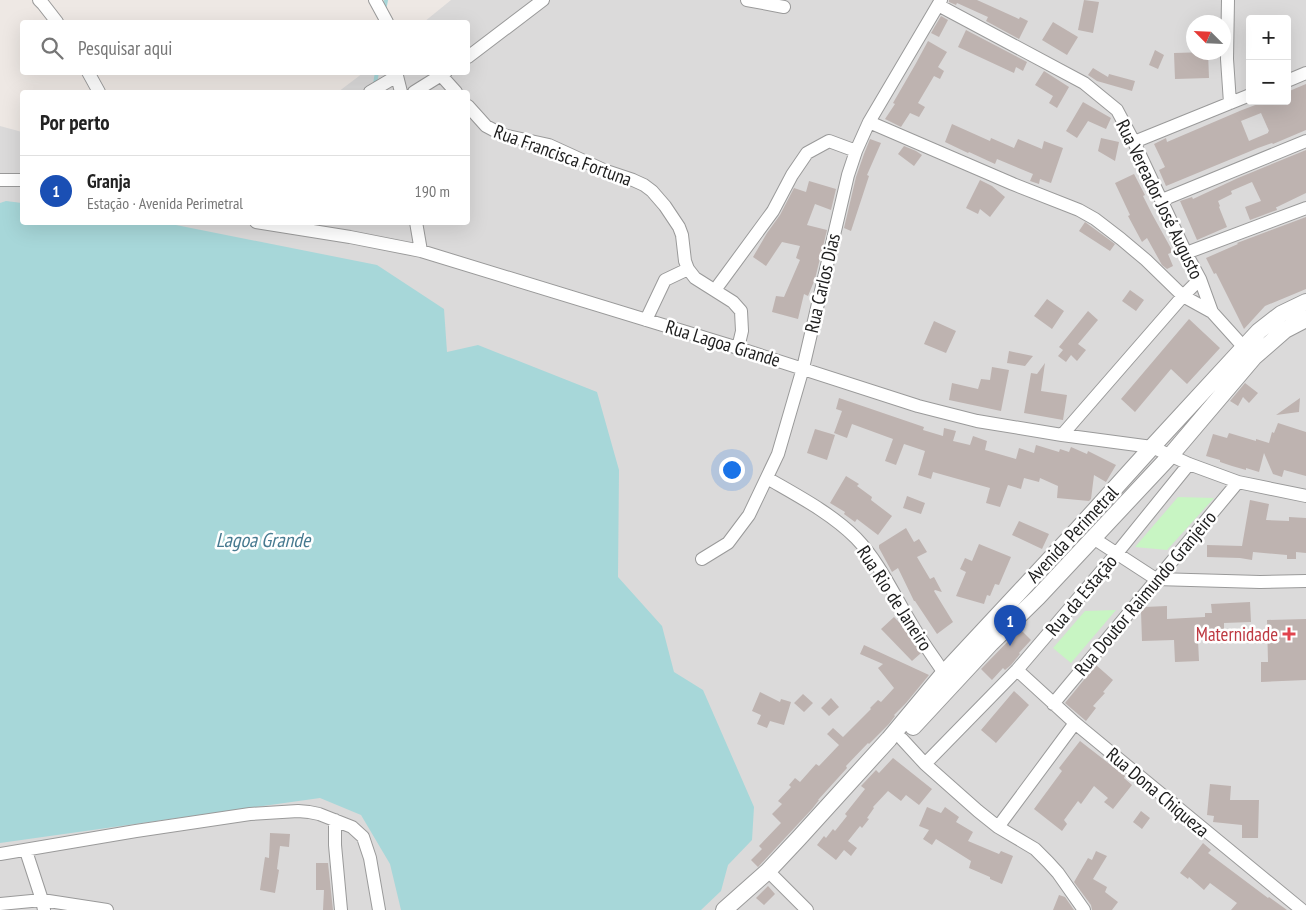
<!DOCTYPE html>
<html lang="pt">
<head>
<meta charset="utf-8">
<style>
  :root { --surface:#fff; --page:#f6f6f6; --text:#222; --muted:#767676; --line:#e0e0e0; --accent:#bd0d2f }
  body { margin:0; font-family:"PT Sans Narrow",sans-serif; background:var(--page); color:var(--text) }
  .controls { position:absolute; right:15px; top:15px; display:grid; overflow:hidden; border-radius:5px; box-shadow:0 5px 20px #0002 }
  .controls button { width:45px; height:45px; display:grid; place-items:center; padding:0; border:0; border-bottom:1px solid var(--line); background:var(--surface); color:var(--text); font:25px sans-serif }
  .compass { position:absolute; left:1186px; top:15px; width:45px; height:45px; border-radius:50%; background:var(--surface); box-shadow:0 5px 20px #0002; rotate:294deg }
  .you { position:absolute; left:731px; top:469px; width:18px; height:18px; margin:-12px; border:4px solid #fff; border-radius:50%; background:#1a73e8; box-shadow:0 0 0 8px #1a73e833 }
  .badge { display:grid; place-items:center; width:32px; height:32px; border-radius:50%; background:var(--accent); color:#fff; font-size:16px; font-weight:700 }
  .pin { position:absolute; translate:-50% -41px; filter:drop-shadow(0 1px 2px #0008) }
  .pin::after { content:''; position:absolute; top:26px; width:18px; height:15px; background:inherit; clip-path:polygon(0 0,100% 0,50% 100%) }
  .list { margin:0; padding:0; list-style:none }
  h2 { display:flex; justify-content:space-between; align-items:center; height:65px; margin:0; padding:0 20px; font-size:21px }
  h2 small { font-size:16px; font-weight:400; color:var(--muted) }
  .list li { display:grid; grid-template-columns:32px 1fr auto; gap:15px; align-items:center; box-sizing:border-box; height:70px; padding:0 20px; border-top:1px solid var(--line) }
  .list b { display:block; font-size:19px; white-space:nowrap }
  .list p { margin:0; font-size:16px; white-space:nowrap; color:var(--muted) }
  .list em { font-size:16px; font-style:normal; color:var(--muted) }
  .icon { flex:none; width:28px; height:28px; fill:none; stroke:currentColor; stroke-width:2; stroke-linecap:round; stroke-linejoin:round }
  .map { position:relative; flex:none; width:1306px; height:910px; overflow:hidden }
  .search { position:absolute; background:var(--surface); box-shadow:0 5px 20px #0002; left:20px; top:20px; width:450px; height:55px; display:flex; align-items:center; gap:12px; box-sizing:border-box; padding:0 18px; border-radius:5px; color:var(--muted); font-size:19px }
  .panel { position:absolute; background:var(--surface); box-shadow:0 5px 20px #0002; left:20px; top:90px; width:450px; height:135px; border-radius:5px }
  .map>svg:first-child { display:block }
</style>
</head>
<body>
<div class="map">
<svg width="1306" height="910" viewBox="0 0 1306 910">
  <rect width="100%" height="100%" fill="#eee8e4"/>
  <!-- residential -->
  <path fill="#dbdada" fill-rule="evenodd" d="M451 0H1306V910H0V126L22 132V222H468V92H338L363 73 468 72V22H424ZM1250 19H1287V101H1250ZM1194 22H1224V52H1194Z"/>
  <!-- park -->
  <path fill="#c8f5c3" d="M1178 497 1214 498 1167 550 1135 547Z
    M1116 610 1071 663 1053 648 1085 611Z"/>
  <!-- water -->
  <path fill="#a7d7d9" d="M6 201 22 203V222L166 223 377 265 444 309 447 352 478 345 597 392 619 470 618 577 662 626 674 672 703 690 754 807 752 840 728 865 721 891 701 910H401L390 864 361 815 320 798 0 843V203Z"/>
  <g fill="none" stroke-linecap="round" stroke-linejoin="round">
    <!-- stream -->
    <path stroke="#a7d7d9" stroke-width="4" d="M384 10 386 0
      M375 84 377 72"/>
  </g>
  <!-- building -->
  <path fill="#beb3b0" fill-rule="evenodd" d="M949 0H977L1019 19 1020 17 1028 21 1019 39 986 21 988 17 957 3 956 5 949 2Z
    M1084 0 1099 2 1093 33 1078 30Z
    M941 16 948 20 939 37 931 33Z
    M1053 22 1078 37 1067 55 1042 40Z
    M966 30 1027 62 1023 71 1016 67 1014 73 958 47Z
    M928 41 947 52 938 67 944 71 940 79 934 76 918 103 925 107 919 117 910 113 901 127 885 119 895 104 893 103 915 65Z
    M1155 50 1164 55 1158 69 1149 65Z
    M1208 52 1209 78 1175 79 1174 53Z
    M1093 68 1108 77 1109 74 1135 81 1132 91 1097 81 1088 75Z
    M1044 71 1069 87 1057 108 1049 103 1053 96 1035 85Z
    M1306 84V130L1273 144 1272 143 1258 148 1166 186 1159 170 1165 167 1154 144 1166 138 1167 142 1242 110 1258 104 1256 101H1287V92ZM1261 113 1269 131 1268 132V133L1249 141 1241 121Z
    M1083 102 1111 118 1106 129 1088 121 1077 138 1066 131Z
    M952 124 990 141 991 138 1014 148 1018 139 1042 149 1044 141 1063 148 1051 183 1040 179 1039 184 1030 181 1033 174 997 159 995 164 969 152 968 153 945 142Z
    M1101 138 1119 142 1115 161 1098 151Z
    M870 139 881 143 867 175 869 176 851 231 844 228 856 177 864 154Z
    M904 146 916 151 922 155 914 166 898 154Z
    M1306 150V193L1277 207H1276L1277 210 1250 220 1245 207 1261 201 1252 182 1231 191 1232 194 1218 201 1220 206 1219 207 1227 227 1197 240 1180 201 1192 197 1193 199 1238 178Z
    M1134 174 1145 195 1143 196 1152 214 1173 252 1168 254 1173 266 1167 269 1162 265 1147 238 1142 242 1128 216 1130 215 1115 183Z
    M980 180 992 186 1005 197 990 217 980 209 978 214 966 208Z
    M809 181 836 189 831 210 815 204 807 225 827 230 815 279 808 296 804 294 798 319 772 312 776 296 784 297 800 260 796 258 800 246 782 242 766 266 753 257 767 233 780 215 794 188 806 192Z
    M1306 217V289L1265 306 1244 329 1216 273 1214 274 1206 258 1238 244 1237 243Z
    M1085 222 1115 244 1110 251 1079 231Z
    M1130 290 1144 300 1136 311 1122 301Z
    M1047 299 1064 311 1052 329 1034 316Z
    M1088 311 1098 320 1078 344 1086 350 1077 361 1071 355 1066 362 1058 356 1063 350 1059 347Z
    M1189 319 1220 348 1187 384 1171 369 1135 412 1121 399Z
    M934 321 956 331 946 353 924 344Z
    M1009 351 1033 356 1025 366 1007 363Z
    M1045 363 1041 391 1067 395 1063 420 1024 413 1031 373 1037 374Z
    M992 367 1009 370 1001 411 949 400 952 383 978 389 981 379 990 380Z
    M1245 383 1258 393 1249 403 1243 397 1238 406 1230 401Z
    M839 398 924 427 923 430 943 436 944 428 956 431 953 441 970 445 973 436 987 441 985 450 1016 459 1019 448 1034 453 1036 445 1059 452 1060 449 1069 452 1071 447 1087 454 1088 451 1116 465 1106 482 1094 475 1091 499 1089 501 1057 498 1058 486 1040 478 1039 482 1024 478 1021 489 1008 485 1000 507 986 503 990 488 933 472 931 479 918 475 925 451 904 444 896 465 885 461 893 439 852 424 847 438 834 433 842 411 836 409Z
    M1300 398 1299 412 1276 415Z
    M1278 423 1306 432V476L1284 470 1282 477 1273 474 1264 453 1259 472 1246 468V470L1232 466 1220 462V460L1206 456 1213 434 1227 438 1229 433 1256 441V439L1269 443 1272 432 1274 433Z
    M815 429 835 435 827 460 807 453Z
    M846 476 859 484 857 486 872 497 871 500 892 516 878 535 857 519 855 522 844 514 845 512 830 503Z
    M907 496 925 503 921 514 903 508Z
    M1250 500 1269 504 1266 520 1289 521V517L1306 518V553L1296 552V559H1287V555L1253 552 1252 560 1240 558 1207 557V545L1242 546Z
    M1019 521 1049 534 1042 549 1012 535Z
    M906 528 914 542 919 539 927 552 917 557 930 579 934 577 942 592 935 590 934 591 953 622 937 634 915 601H914L898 568 892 572 879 548V545Z
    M979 544 1011 557 999 585 995 584 990 596 987 595 984 604 956 596 966 572 960 569 965 558 972 561Z
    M1250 602 1251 622 1224 623V638L1198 640 1199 661 1175 662 1174 640 1142 641 1141 612 1144 607 1167 606V619L1205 617V613H1212L1211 604Z
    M894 617 903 626 902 627 910 637 921 653 912 661 881 629Z
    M1306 619V680L1261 682V662H1268L1267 620Z
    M1020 629 1031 640 1019 653 1020 654 1011 665 1005 670 1003 668 992 680 981 669Z
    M864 645 929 675 906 703 894 715 895 716 889 724 869 744 868 743 846 766 847 768 818 800H819L812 809 758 867 751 860 762 849 759 846 781 823 772 814 782 804 778 801 791 787 789 785 795 778 800 782 816 764 819 766 839 745 827 734 833 728 843 737 871 709 870 708 878 700 881 702 894 688 878 668 883 664 860 654Z
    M1096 665 1113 680 1103 692 1105 693 1093 706 1096 708 1086 721 1065 703Z
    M1014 691 1029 705 996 743 981 730Z
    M760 692 780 702 781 699 791 702 784 725 770 721 767 728 757 724 761 715 752 711Z
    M803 694 813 703 804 712 794 703Z
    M831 698 839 707 829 716 821 708Z
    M1080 741 1125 776 1124 778 1132 785 1113 809 1104 802 1108 798 1094 786 1081 804 1078 801 1064 820 1067 824 1062 831 1034 809 1062 771 1059 768Z
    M893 758 932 789 919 805 906 795 901 801 888 791 873 807 874 808 867 818 869 819 862 828 860 826 848 841 857 848 851 856 844 850 836 860 817 845 824 836 826 838 833 829 835 831 847 816 845 814 865 789 861 786 876 770 879 773Z
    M1210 784 1231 786 1230 800H1259L1258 838H1242V825L1213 822 1214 816 1207 815Z
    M927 807 941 813 945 807 959 817 956 822 973 832 968 841 999 854 1001 851 1013 856 1002 884 990 879V877L969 868 971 861 936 839 932 845 923 839 929 830 919 826Z
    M1141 811 1150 818 1142 829 1133 822Z
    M270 833 290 834 289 847 280 846 277 869 279 870 275 893 260 890 265 857 269 858Z
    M1203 843 1211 850 1208 853 1268 898 1269 897 1287 910H1231L1237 903 1210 883 1204 890 1189 877 1188 879 1180 873Z
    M1096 851 1107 856 1093 879 1107 887 1105 892 1118 902 1112 910H1092L1091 905 1074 882 1088 858 1092 860Z
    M316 863H328L333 910H323L324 890H316Z
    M768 886 775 894 764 905 756 898Z
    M1059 895 1065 897 1074 910H1053Z"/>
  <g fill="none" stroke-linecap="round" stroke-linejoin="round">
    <defs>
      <path id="minor" d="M39 0 43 4 57 22
        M375 0 387 22
        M747 0 784 7
        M1228 0 1227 59 1230 103
        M938 5 1084 83 1117 110 1134 142 1186 253 1200 279 1212 312 1249 353
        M468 57 543 0
        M88 72 99 92
        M396 72 401 92
        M438 72 456 92
        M1287 81 1306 73
        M370 92 397 76
        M414 92 446 72
        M468 106 486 126 503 135 549 145 606 171 633 180 644 185 652 191 665 206 679 227 682 235 685 261 688 269 695 278 733 302 741 311 742 331 738 348
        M869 122 1013 184 1079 210 1095 219 1121 239 1146 260 1183 296 1212 312
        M1134 142 1250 95
        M0 180H22
        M1162 200 1306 141
        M256 222 350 237 421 251 738 348 918 406 977 421 1062 435 1152 447 1189 464 1238 482 1306 496
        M416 222 421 251
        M1186 253 1306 208
        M715 290 773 211 792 175 807 153 829 141 856 151
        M646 320 665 280 688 269
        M1062 435 1183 296 1200 279
        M767 478C798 496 831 513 856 538 881 564 895 598 914 628 923 643 934 658 944 673
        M1093 538 1156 579 1260 582 1306 581
        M702 559 728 543 749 515 778 454 803 368 848 175 856 151 869 122 941 0
        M1017 670 1075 723 1302 910
        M1053 704 1238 482
        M902 739 925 764 978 811 998 827 1035 849 1048 862 1058 873 1084 910
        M925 764 1017 670 1117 553 1189 464
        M335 820V845L341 910
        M998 827 1075 723
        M26 851 42 900 44 910
        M0 854 136 831 250 814 298 811 309 812 319 814 352 827 363 837 370 858 379 910
        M768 871 807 910
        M0 904 42 900 107 910"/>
      <path id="tertiary" d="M913 727 991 643 1038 597 1170 456 1254 357 1285 330 1306 319
        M724 910 768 871 799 838 889 739 944 673 1078 529 1152 447 1259 331 1281 314 1306 302"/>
    </defs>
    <!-- minor casing -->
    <use href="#minor" stroke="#9a9a9a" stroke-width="14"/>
    <!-- tertiary casing -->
    <use href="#tertiary" stroke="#9a9a9a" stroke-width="18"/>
    <!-- minor -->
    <use href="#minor" stroke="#fff" stroke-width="12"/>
    <!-- tertiary -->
    <use href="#tertiary" stroke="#fff" stroke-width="16"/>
  </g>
  <!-- markers -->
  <path fill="#e0444e" stroke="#fff" stroke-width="2" d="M1286.5 626.5h5v5h5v5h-5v5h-5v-5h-5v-5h5z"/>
  <g text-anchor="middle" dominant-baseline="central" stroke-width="5" stroke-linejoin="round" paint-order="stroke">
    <!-- street labels -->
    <g font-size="19" fill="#1d1d1d" stroke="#fff">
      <text transform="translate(563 155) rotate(20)">Rua Francisca Fortuna</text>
      <text transform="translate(1160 199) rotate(64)">Rua Vereador José Augusto</text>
      <text transform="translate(822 283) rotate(-77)">Rua Carlos Dias</text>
      <text transform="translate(723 343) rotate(17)">Rua Lagoa Grande</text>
      <text transform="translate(1072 534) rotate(-47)">Avenida Perimetral</text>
      <text transform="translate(1145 593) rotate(-50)">Rua Doutor Raimundo Granjeiro</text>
      <text transform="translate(1081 595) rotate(-50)">Rua da Estação</text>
      <text transform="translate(895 598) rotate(57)">Rua Rio de Janeiro</text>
      <text transform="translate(1158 792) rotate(40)">Rua Dona Chiqueza</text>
    </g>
    <!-- health labels -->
    <g font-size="19" fill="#be3a42" stroke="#fff" text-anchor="end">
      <text x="1278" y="634">Maternidade</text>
    </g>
    <!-- water labels -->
    <g font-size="20" font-style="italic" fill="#477a90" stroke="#fff">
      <text x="263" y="540">Lagoa Grande</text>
    </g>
  </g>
</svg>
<div class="controls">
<button>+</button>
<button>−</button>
</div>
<svg class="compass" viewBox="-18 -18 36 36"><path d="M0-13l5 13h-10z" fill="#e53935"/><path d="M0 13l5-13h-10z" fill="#767676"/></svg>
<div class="you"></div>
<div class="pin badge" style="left:1010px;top:646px;background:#1a4fb4">1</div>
<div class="search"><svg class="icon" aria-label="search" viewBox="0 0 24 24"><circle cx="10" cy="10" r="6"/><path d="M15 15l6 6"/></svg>Pesquisar aqui</div>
<section class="panel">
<h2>Por perto<small></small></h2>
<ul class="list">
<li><span class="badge" style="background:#1a4fb4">1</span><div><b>Granja</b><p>Estação · Avenida Perimetral</p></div><em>190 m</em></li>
</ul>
</section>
</div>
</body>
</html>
